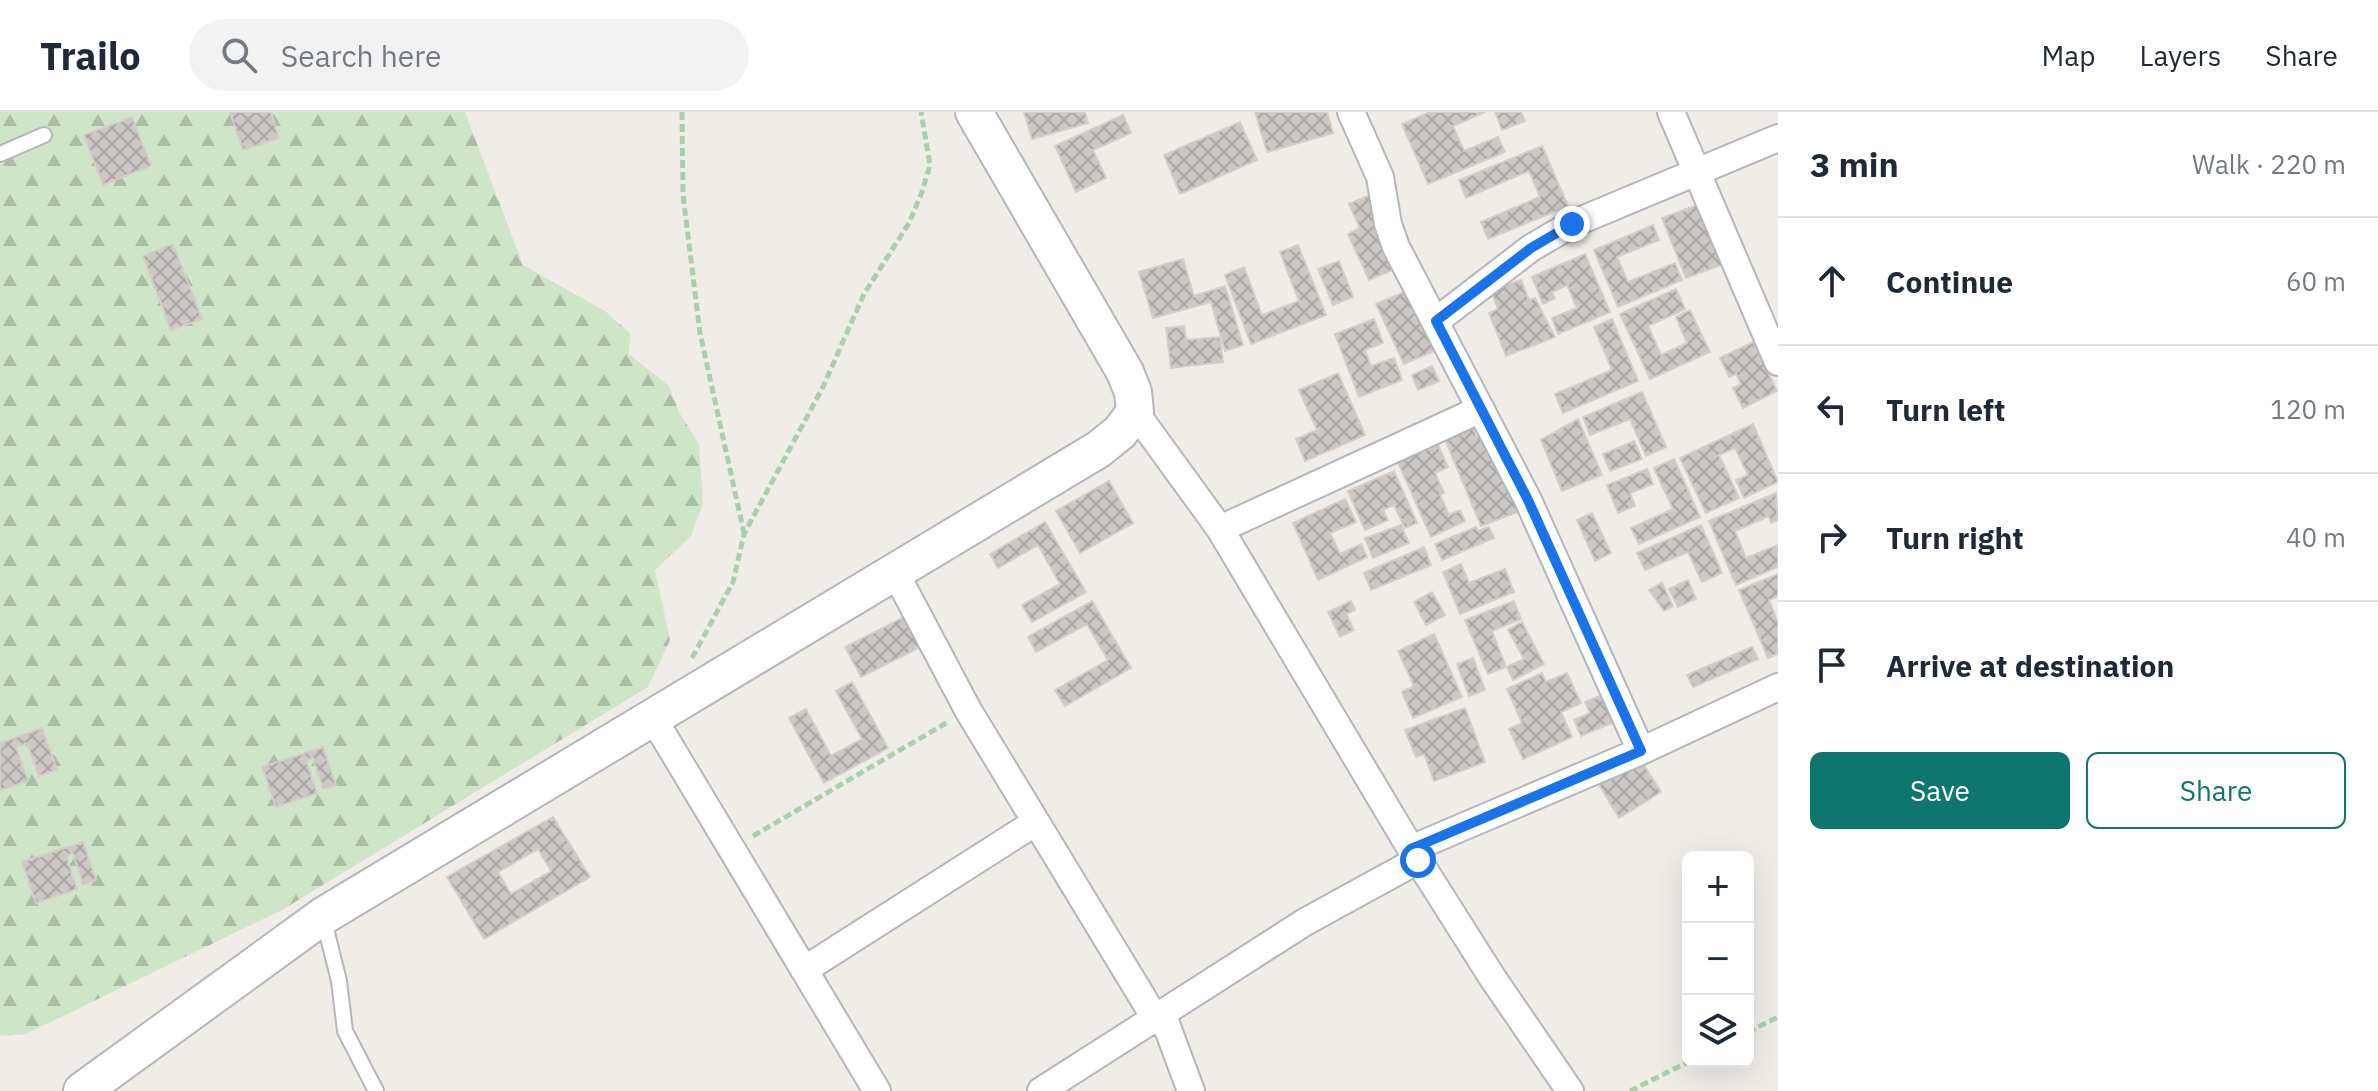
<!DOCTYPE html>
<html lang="en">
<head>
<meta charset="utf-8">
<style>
  :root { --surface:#fff; --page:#f2f2f3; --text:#1f2937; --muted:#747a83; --line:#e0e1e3; --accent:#0f766e }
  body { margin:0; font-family:"IBM Plex Sans",sans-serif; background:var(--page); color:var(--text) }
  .controls { position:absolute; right:24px; bottom:24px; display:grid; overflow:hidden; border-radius:12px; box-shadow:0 8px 32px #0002 }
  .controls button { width:72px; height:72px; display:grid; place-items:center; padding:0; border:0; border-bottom:2px solid var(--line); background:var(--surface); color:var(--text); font:40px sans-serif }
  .stop { position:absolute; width:24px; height:24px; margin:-18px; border:6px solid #1a73e8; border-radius:50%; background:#fff }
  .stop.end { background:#1a73e8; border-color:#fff; box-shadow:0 2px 8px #0008 }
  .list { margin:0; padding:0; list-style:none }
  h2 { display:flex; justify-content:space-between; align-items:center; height:104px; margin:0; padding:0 32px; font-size:34px }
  h2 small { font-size:26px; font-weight:400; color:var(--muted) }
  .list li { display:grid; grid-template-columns:52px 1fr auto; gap:24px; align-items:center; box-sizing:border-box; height:128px; padding:0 32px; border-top:2px solid var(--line) }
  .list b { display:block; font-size:30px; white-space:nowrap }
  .list em { font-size:26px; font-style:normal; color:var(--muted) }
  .actions { display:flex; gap:16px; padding:24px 32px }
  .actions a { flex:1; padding:18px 0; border:2px solid var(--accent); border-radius:12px; text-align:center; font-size:28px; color:var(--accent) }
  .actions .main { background:var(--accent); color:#fff }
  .icon { flex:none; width:44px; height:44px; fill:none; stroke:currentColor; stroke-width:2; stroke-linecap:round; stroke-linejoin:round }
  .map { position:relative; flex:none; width:1778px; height:979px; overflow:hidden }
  header { display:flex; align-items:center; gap:48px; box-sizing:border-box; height:112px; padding:0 40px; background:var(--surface); border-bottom:2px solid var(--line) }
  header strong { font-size:38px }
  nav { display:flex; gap:44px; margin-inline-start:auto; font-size:28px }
  .search { width:560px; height:72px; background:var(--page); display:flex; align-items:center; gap:20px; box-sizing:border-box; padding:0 28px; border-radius:44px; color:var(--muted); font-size:30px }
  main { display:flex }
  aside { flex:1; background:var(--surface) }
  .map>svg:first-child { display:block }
</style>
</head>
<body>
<header>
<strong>Trailo</strong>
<div class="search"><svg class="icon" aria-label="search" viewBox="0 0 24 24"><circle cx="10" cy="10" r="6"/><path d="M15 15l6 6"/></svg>Search here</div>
<nav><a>Map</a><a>Layers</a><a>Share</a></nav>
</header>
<main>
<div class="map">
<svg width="1778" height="979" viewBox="0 0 1778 979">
  <defs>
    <pattern id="forest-firs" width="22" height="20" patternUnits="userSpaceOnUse" patternTransform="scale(2)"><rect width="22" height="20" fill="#cee5c7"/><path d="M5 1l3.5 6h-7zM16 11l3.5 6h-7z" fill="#abbda5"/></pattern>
    <pattern id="building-cross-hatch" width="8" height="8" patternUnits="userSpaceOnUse" patternTransform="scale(2)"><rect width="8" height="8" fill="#ccc8c5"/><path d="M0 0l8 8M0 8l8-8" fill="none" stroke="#a9a6a4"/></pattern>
  </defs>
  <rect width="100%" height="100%" fill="#f0ede9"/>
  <!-- forest -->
  <path fill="url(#forest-firs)" d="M0 0H465L523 153 605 199 630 221 629 242 669 274 679 300 699 332 703 391 691 424 655 458 670 528 648 575 282 798 26 922 0 924Z"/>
  <!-- building -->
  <path fill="url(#building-cross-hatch)" stroke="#d5cdc7" stroke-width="2" fill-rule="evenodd" d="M230 0H271L279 26 243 38Z
    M1024 0H1085L1088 11 1032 27Z
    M1255 0H1327L1333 21 1267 40Z
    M1430 0H1485L1453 14 1464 39 1498 25 1505 40 1428 72 1402 12Z
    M1495 0H1521L1525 9 1502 18Z
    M1123 3 1131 21 1093 38 1106 66 1076 80 1055 34Z
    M132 5 151 54 103 73 84 23Z
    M1240 10 1257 48 1180 82 1164 43Z
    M1542 34 1568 94 1488 127 1481 110 1540 85 1529 59 1466 86 1459 68Z
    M1372 82 1404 153 1369 168 1348 122 1360 116 1349 92Z
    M1697 93 1724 152 1686 166 1662 106Z
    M1653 113 1659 128 1617 145 1628 170 1675 151 1682 168 1618 195 1594 138Z
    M173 132 202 207 171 218 143 144Z
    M1298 133 1326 203 1251 232 1225 163 1244 155 1262 203 1299 189 1280 140Z
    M1585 142 1610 200 1558 222 1552 206 1577 196 1567 173 1552 180 1555 186 1543 192 1532 165Z
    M1183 147 1194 184 1225 174 1243 233 1225 239 1211 190 1153 206 1139 160Z
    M1339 149 1353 185 1333 193 1318 157Z
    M1521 168 1529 188 1535 186 1555 225 1506 244 1489 201 1498 197 1491 179Z
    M1411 177 1437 238 1404 252 1376 192Z
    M1676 177 1685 197 1648 214 1661 243 1687 231 1676 205 1690 198 1710 240 1650 267 1620 202Z
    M1374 207 1383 231 1365 238 1371 254 1394 246 1402 268 1359 285 1335 222Z
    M1612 207 1638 269 1563 301 1555 282 1612 258 1594 215Z
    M1184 214 1186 228 1220 225 1223 250 1171 256 1166 216Z
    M1753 230 1777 279 1743 296 1733 276 1741 272 1736 262 1729 265 1720 246Z
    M1432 254 1439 269 1418 278 1412 263Z
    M1338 261 1365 323 1305 349 1296 327 1317 318 1299 278Z
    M1642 280 1666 335 1646 344 1630 307 1590 323 1583 305Z
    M1578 307 1602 363 1562 379 1541 328Z
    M1753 312 1778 370 1744 386 1736 368 1748 363 1735 336 1719 343 1739 386 1706 401 1680 346Z
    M1473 316 1477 326 1488 321 1520 399 1481 414 1445 327Z
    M1634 329 1642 347 1610 359 1603 342Z
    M1437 331 1448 355 1435 361 1444 381 1440 383 1449 403 1460 398 1465 409 1431 425 1397 348Z
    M1674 347 1700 405 1639 432 1631 416 1673 397 1654 356Z
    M1647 357 1653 372 1630 381 1635 394 1618 401 1607 373Z
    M1394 359 1417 411 1405 416 1394 393 1383 398 1388 408 1365 418 1348 379Z
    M1109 369 1133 411 1080 441 1056 399Z
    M1776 381 1778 408 1771 411 1769 404 1735 419 1746 446 1778 433V455L1736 473 1709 409Z
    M1345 387 1356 410 1330 421 1340 442 1361 432 1367 445 1318 468 1293 411Z
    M1592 401 1611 441 1595 449 1577 408Z
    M1045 410 1086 480 1032 510 1022 493 1060 472 1038 433 998 456 990 442Z
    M1401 413 1409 431 1373 446 1365 426Z
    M1701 413 1722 461 1702 470 1688 440 1645 458 1637 441Z
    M1476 415 1478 419 1489 415 1494 426 1442 448 1435 432Z
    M1424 435 1431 453 1371 478 1364 461Z
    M1461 452 1469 471 1505 457 1514 480 1460 502 1443 460Z
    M1778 462V484L1769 488 1778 511V542L1768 546 1739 478Z
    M1688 468 1696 487 1678 495 1669 477Z
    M1662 471 1673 494 1664 499 1649 478Z
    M1432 480 1445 503 1426 513 1414 490Z
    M1092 489 1131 556 1065 594 1055 578 1108 548 1087 512 1036 540 1028 525Z
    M1351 489 1355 498 1346 502 1354 518 1340 525 1328 500Z
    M1514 489 1521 507 1492 519 1506 555 1488 562 1465 508Z
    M904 505 920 535 861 565 845 535Z
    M1522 510 1544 552 1513 568 1507 555 1524 547 1508 518Z
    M1434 522 1462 585 1413 606 1402 580 1414 574 1398 539Z
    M1752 535 1758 547 1693 575 1687 563Z
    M1473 546 1485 578 1469 584 1457 552Z
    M1542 561 1546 570 1567 561 1581 591 1561 600 1572 625 1523 647 1509 617 1522 611 1507 577Z
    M852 570 888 636 824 671 789 606 806 597 831 644 862 627 836 579Z
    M1602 583 1614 610 1581 624 1574 608 1590 601 1585 590Z
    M1465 596 1485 650 1434 669 1424 642 1416 645 1405 618Z
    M42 616 57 658 39 664 27 631 16 635 28 669 0 678V631Z
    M323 635 336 673 323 677 313 646 306 648 317 681 276 695 262 655Z
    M1642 650 1661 680 1619 706 1597 669Z
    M553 705 590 765 484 827 447 765ZM538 737 551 759 511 782 498 760Z
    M83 730 96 768 83 773 73 741 66 744 77 777 36 791 22 750Z"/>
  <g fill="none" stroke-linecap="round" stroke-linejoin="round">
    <defs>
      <path id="lane" d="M0 42 44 23
        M323 805 339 869 345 919 376 979"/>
      <path id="street" d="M1351 0 1380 65 1388 112 1396 135 1528 388 1641 639
        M1671 0 1778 250
        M1436 209 1531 136 1572 112 1778 26
        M1135 300 1220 417 1411 737 1492 865 1570 979
        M1220 417 1481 297
        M896 462 968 598 1155 906
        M653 606 877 979
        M1411 737 1641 639 1778 575
        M804 858 1036 710
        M1162 901 1191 979
        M1041 979 1305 810 1418 748"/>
      <path id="secondary" d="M82 979 323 804 1099 337 1120 320 1135 300 1133 280 1125 260 974 0"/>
    </defs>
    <!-- lane casing -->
    <use href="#lane" stroke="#b3b7b9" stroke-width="18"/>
    <!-- street casing -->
    <use href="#street" stroke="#b3b7b9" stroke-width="30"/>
    <!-- secondary casing -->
    <use href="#secondary" stroke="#b2b7b9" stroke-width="40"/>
    <!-- path -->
    <path stroke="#a8d1aa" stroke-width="5" stroke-dasharray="8 4" stroke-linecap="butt" d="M682 0 683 83 700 221 744 421
      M692 546 733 470 744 422 823 275 864 182 909 111 922 80 930 53 921 0
      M753 724 948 610
      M1748 920 1778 905
      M1630 979 1690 949"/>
    <!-- lane -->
    <use href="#lane" stroke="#fff" stroke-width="14"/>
    <!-- street -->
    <use href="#street" stroke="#fff" stroke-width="26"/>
    <!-- secondary -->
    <use href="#secondary" stroke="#fff" stroke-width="36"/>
  </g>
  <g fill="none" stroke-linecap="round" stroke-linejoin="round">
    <!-- route -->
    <path stroke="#1a73e8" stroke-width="10" d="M1418 748 1411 737 1641 639 1528 388 1436 209 1531 136 1572 112"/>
  </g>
</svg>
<div class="controls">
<button>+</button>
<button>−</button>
<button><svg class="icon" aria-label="layers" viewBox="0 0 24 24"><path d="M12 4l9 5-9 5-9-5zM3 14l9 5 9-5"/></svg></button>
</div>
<div class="stop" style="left:1418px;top:748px"></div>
<div class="stop end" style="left:1572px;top:112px"></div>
</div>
<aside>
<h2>3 min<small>Walk · 220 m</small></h2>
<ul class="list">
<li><svg class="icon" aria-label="ahead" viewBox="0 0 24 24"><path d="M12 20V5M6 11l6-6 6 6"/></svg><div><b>Continue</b></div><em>60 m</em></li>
<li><svg class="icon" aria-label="left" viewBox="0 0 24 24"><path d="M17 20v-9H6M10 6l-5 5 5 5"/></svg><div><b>Turn left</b></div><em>120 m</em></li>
<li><svg class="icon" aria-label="right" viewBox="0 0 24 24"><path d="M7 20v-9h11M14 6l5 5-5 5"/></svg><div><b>Turn right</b></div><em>40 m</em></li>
<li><svg class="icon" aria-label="arrive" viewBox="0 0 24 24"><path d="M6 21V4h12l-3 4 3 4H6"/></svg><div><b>Arrive at destination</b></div></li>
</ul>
<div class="actions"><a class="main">Save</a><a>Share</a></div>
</aside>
</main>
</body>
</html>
